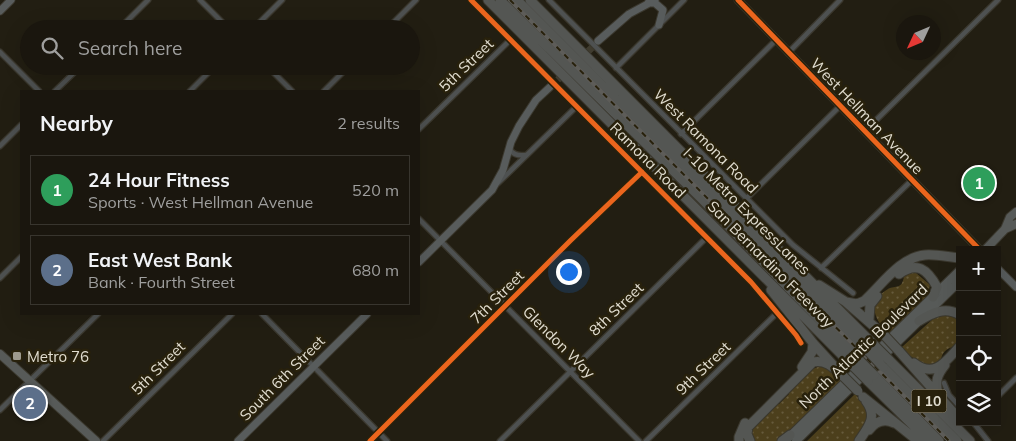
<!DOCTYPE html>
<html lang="en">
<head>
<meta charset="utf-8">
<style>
  :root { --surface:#1a160e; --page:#231f17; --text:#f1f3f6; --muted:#9f9f9e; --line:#38352e; --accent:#9e9a8e }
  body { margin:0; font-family:Mulish,sans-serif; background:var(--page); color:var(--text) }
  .controls { position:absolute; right:15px; bottom:15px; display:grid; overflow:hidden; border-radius:0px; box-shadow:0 5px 20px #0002 }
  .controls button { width:45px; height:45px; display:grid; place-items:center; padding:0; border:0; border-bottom:1px solid var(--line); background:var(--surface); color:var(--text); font:25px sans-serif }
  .compass { position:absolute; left:896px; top:15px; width:45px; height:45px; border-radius:50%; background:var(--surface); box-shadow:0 5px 20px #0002; rotate:226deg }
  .you { position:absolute; left:568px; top:271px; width:18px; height:18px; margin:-12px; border:4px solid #fff; border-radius:50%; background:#1a73e8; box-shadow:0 0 0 8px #1a73e833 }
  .badge { display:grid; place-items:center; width:32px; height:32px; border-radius:50%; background:var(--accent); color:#fff; font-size:16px; font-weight:700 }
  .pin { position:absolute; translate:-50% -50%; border:2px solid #fff; box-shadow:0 1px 5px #0006 }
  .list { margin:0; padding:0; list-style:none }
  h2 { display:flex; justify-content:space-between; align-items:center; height:65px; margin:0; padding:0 20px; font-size:21px }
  h2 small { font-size:16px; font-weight:400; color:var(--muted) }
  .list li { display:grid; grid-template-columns:32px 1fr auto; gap:15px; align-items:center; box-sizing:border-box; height:70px; margin:0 10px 10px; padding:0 10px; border:1px solid var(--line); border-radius:0px }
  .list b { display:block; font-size:19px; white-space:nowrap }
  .list p { margin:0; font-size:16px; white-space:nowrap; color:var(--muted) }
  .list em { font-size:16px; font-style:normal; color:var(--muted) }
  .icon { flex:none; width:28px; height:28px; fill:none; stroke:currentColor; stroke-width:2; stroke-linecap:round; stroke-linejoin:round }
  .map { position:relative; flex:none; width:1016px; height:441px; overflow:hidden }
  .search { position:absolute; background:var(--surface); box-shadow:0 5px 20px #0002; left:20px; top:20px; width:400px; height:55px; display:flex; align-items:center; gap:12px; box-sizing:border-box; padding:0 18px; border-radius:28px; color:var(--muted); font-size:19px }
  .panel { position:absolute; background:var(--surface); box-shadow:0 5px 20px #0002; left:20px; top:90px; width:400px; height:225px; border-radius:0px }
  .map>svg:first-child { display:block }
</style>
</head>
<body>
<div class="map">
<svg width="1016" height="441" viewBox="0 0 1016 441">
  <defs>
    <pattern id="grass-dots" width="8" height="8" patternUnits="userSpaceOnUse" patternTransform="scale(1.25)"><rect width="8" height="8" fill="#4c3f1c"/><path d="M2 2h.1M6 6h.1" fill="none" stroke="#665a3c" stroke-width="1.8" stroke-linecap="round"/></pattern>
  </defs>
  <rect width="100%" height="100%" fill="#221e12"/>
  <!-- grass -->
  <path fill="url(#grass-dots)" d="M915 272 930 285 928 295 889 334C874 320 866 302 888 289 896 285 902 290 904 276L908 273Z
    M949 314C956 318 960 320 960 329 960 354 944 342 941 360L933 365 926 366 910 356 902 347 934 318Z
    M818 367C828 366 835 374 842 380L779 441H743L744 432 774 405 779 404 789 394 788 388 809 370Z
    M855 394C875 414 867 419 854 441H807Z"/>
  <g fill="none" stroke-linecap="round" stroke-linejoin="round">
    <!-- secondary-tunnel -->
    <path stroke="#3f3b2e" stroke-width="7" stroke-dasharray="7 3.5" stroke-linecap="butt" d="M550 87 598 42"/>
    <defs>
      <path id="street" d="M200 0 229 29
        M471 0 751 282 796 335 801 343
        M549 0 793 245 853 293
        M119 29 148 0
        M253 29 282 0
        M387 29 416 0
        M0 52 39 91
        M788 53 840 0
        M267 66 292 91
        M616 68 684 0
        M55 91 81 66
        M190 91 215 66
        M324 91 349 66
        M419 129 510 40
        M865 131 998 0
        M681 134 776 40
        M0 146 21 125
        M510 147V150C514 155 520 156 526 155
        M498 183 576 107
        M746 199 840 106
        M419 219 639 441
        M821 268 912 180
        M0 278 21 257
        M262 314 387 441
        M944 383 949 395 960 407
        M997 397 1016 378
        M0 410 98 314
        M973 422 988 441
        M103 441 232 314
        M370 441 570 241 642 172
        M500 441 707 237
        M646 441 778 312"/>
      <path id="secondary" d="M738 0 980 250
        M648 3H655L663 10 659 25
        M0 11 11 0
        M598 41 629 14 655 0
        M419 262 492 190 503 170 511 142 519 126 536 100 550 87
        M997 268 1016 287
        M238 441 367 314"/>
      <path id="primary" d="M1005 229 1016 224
        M985 250 1005 229 1010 217 1016 212
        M0 354 96 441
        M788 438 960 270
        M796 441 960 281"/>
      <path id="highway" d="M488 0 854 367
        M500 0 702 199 860 361
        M517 0 869 352
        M530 0 875 346
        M899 274C917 261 927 269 937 287L933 297
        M819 285 846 302 885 336
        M771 290 813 343 833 365
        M846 302 857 304 864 301C881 286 900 257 925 255 936 254 948 257 960 258
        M869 320 870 305 877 296
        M919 321C932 313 945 306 960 315
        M899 351 960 420
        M889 360 970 441
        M914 363C935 379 946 361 960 346
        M802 367 812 352 813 343
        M883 367 957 441
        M874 375 939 441
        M868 381 929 441
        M938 394C935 381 937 375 945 365
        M863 397 918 441
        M869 430C876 421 884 418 894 423
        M739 441V437L745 423
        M750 441 747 434 748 427 813 362C826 359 835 369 844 377
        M782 441 790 435
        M859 441C868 427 878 417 866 401"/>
    </defs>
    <!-- street casing -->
    <use href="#street" stroke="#3b382e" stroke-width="7"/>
    <!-- secondary casing -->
    <use href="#secondary" stroke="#3b382e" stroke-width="9"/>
    <!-- primary casing -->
    <use href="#primary" stroke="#3b382e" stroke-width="10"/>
    <!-- highway casing -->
    <use href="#highway" stroke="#3b382e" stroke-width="11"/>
    <!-- street -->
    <use href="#street" stroke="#4e5151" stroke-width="4.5"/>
    <!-- secondary -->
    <use href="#secondary" stroke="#585c5c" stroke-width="7"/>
    <!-- primary -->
    <use href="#primary" stroke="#575a58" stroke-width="8"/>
    <!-- highway -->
    <use href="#highway" stroke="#545653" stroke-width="9"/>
    <defs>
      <path id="rail" d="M510 0 949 441"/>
    </defs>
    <!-- rail casing -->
    <use href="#rail" stroke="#5d5c58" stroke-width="4"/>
    <!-- rail -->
    <use href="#rail" stroke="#28210c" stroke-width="2" stroke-dasharray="5.5" stroke-linecap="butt"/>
    <defs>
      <path id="highway-bridge" d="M885 336 899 351
        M875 346 889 360
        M869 352 883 367
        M860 361 874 375
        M854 367 868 381
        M844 377 858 391"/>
    </defs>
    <!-- highway-bridge casing -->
    <use href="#highway-bridge" stroke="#3b382e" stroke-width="11" stroke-linecap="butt"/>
    <!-- highway-bridge -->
    <use href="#highway-bridge" stroke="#545653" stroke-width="9"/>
    <defs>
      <path id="cycleway" d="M471 0 751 282 796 335 801 343
        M738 0 980 250
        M370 441 570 241 642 172"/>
    </defs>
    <!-- cycleway casing -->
    <use href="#cycleway" stroke="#28210c" stroke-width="8"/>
    <!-- cycleway -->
    <use href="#cycleway" stroke="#eb651d" stroke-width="5"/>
  </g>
  <!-- markers -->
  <rect fill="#9e9a8e" stroke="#28210c" stroke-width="2" x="12" y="351" width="10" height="10" rx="2.5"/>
  <g text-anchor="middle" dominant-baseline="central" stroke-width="5" stroke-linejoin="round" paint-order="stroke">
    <!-- shield labels -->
    <rect fill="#28210c" stroke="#aaa595" stroke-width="1" x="911.5" y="389.5" width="35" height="23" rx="4"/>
    <g font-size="14" font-weight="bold" fill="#e1ddd0">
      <text x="929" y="401">I 10</text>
    </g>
    <!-- street labels -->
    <g font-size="15" fill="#e1ddd0" stroke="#28210c">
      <text transform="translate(466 65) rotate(-44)">5th Street</text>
      <text transform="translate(867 116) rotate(46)">West Hellman Avenue</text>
      <text transform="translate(706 141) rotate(45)">West Ramona Road</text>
      <text transform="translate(648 160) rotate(45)">Ramona Road</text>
      <text transform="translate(747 211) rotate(45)">I-10 Metro ExpressLanes</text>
      <text transform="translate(771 264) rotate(45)">San Bernardino Freeway</text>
      <text transform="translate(497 297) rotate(-45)">7th Street</text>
      <text transform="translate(616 309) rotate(-44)">8th Street</text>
      <text transform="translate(559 342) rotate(45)">Glendon Way</text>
      <text transform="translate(863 346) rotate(-44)">North Atlantic Boulevard</text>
      <text transform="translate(158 368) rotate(-45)">5th Street</text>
      <text transform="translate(703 368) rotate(-44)">9th Street</text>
      <text transform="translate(282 378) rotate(-45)">South 6th Street</text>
    </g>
    <!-- poi labels -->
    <g font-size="15" fill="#e1ddd0" stroke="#28210c" text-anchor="start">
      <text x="27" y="356">Metro 76</text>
    </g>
  </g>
</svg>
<div class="controls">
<button>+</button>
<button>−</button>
<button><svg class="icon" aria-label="locate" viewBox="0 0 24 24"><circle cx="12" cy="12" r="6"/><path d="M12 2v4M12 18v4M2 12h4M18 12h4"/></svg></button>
<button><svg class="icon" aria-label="layers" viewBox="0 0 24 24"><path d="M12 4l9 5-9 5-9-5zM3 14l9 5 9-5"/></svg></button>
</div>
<svg class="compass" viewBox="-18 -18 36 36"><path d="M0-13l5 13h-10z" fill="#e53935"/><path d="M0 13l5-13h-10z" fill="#9f9f9e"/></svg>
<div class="you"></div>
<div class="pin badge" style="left:979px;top:183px;background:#2e9e5b">1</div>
<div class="pin badge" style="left:30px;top:403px;background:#5c6f8a">2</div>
<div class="search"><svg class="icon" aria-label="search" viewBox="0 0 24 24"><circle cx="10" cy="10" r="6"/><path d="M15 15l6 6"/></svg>Search here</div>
<section class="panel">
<h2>Nearby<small>2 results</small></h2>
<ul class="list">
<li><span class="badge" style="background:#2e9e5b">1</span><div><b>24 Hour Fitness</b><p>Sports · West Hellman Avenue</p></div><em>520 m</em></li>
<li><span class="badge" style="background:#5c6f8a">2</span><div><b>East West Bank</b><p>Bank · Fourth Street</p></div><em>680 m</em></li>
</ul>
</section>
</div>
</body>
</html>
